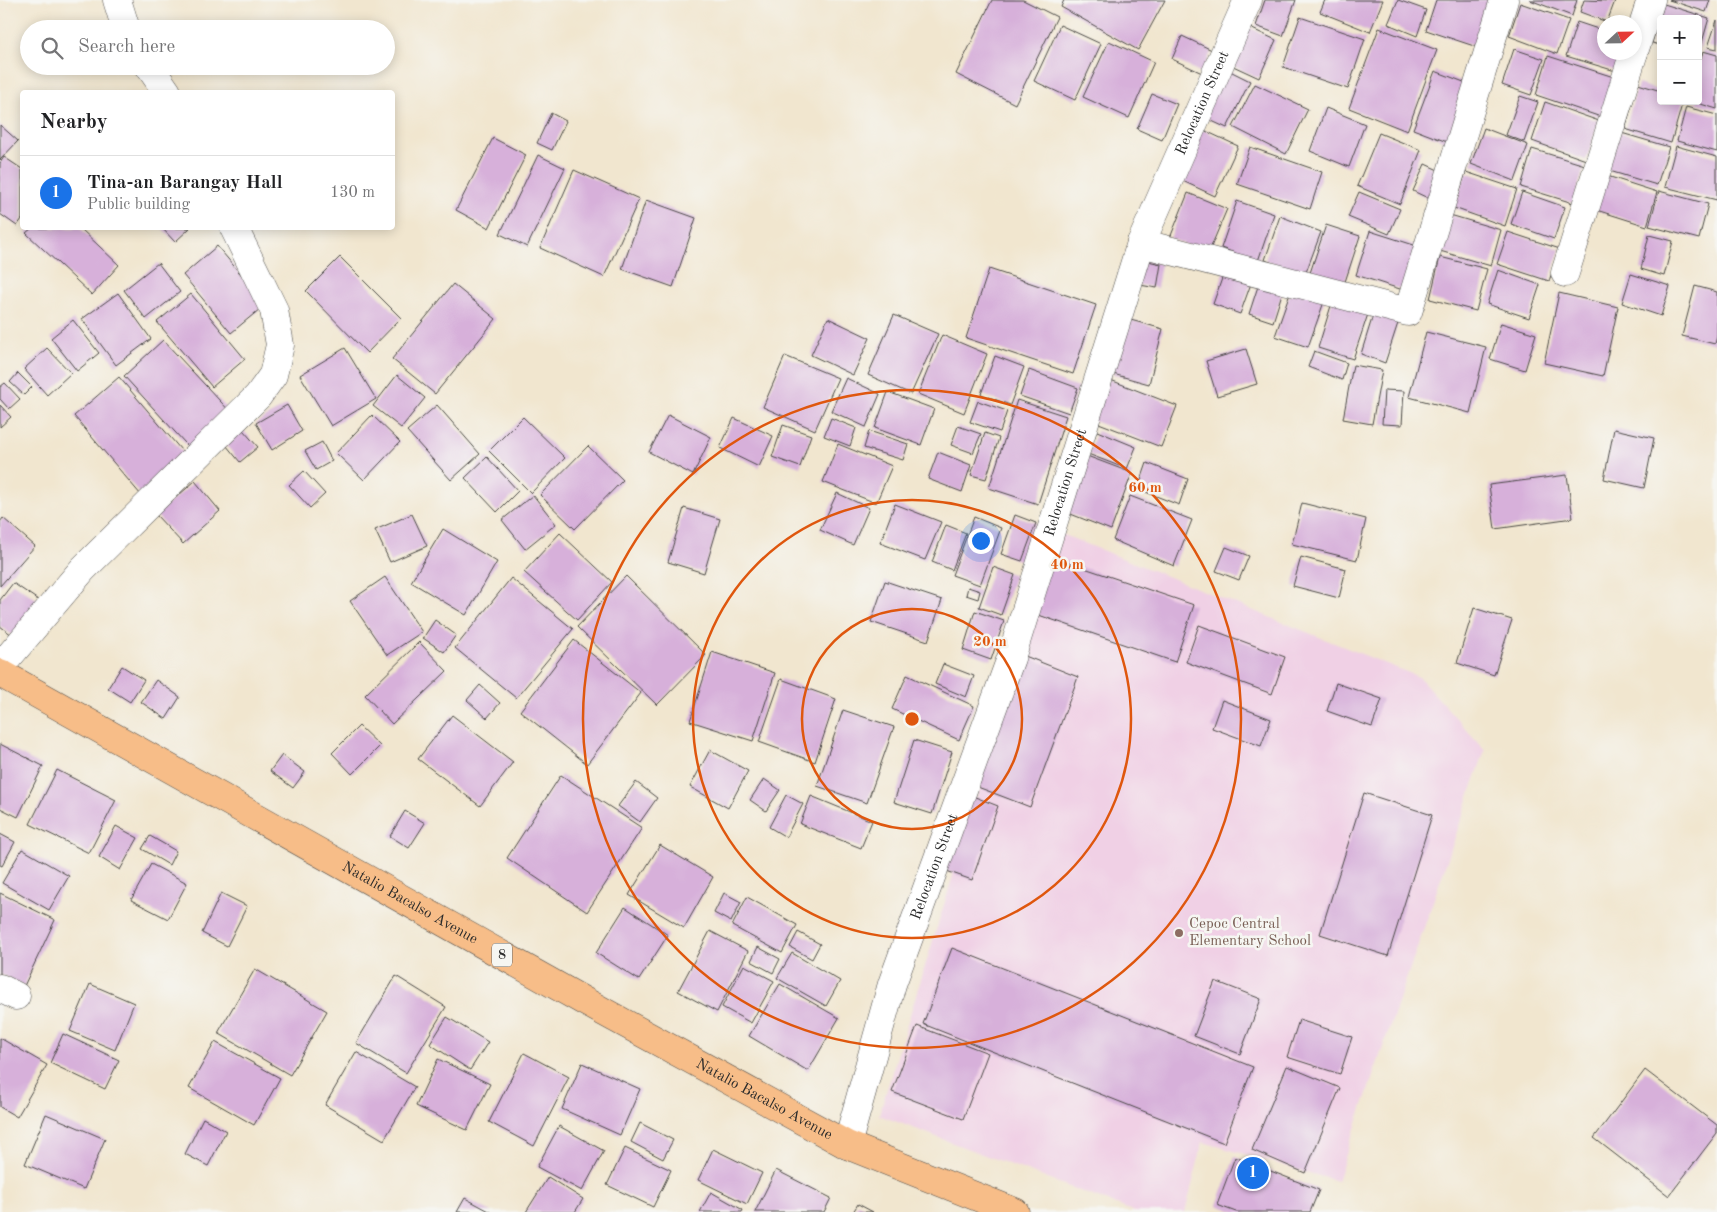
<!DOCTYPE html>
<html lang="en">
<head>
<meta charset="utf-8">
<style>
  :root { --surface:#fff; --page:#f2f2f2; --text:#202124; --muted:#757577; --line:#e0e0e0; --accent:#1a73e8 }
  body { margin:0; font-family:"Old Standard TT",serif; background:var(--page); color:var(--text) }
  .controls { position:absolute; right:15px; top:15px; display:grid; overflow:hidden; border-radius:5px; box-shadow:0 2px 12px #0003 }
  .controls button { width:45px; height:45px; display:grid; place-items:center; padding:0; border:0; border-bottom:1px solid var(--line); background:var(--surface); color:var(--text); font:25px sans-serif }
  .compass { position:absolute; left:1597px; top:15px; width:45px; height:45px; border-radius:50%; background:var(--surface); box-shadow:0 2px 12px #0003; rotate:68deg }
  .you { position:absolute; left:980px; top:540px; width:18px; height:18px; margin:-12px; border:4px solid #fff; border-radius:50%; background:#1a73e8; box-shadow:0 0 0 8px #1a73e833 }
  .badge { display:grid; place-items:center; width:32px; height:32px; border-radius:50%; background:var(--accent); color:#fff; font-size:16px; font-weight:700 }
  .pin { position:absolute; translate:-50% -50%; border:2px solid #fff; box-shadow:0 1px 5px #0006 }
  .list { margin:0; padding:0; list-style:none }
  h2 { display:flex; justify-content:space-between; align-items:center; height:65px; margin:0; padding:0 20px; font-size:21px }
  h2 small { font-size:16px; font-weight:400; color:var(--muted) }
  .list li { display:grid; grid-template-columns:32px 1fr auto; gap:15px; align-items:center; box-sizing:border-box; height:75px; padding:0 20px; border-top:1px solid var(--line) }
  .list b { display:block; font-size:19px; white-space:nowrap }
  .list p { margin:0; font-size:16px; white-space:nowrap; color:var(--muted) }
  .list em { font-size:16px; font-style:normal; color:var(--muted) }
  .icon { flex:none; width:28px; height:28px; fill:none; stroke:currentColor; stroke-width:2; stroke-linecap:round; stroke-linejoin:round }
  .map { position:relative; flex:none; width:1717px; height:1212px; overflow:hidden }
  .search { position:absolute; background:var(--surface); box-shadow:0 2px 12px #0003; left:20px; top:20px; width:375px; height:55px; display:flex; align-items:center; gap:12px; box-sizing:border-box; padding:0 18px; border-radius:28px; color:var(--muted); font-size:19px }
  .panel { position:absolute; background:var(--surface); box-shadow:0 2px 12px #0003; left:20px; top:90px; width:375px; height:140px; border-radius:5px }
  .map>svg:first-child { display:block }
</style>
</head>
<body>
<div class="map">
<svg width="1717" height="1212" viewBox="0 0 1717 1212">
  <rect width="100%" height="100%" fill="#f6f6f2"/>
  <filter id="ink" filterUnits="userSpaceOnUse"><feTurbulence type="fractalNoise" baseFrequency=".02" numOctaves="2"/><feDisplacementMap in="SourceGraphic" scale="10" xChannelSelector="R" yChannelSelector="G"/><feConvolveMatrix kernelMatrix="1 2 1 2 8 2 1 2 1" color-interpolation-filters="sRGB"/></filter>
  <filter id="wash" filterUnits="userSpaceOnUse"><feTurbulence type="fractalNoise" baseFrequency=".0096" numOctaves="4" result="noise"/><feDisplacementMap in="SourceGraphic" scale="20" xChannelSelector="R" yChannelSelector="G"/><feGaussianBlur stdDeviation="1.12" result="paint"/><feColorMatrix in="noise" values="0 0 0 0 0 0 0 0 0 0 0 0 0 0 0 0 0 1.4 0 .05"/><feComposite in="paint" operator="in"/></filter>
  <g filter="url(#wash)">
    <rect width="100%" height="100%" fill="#f1e6cf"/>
    <!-- built -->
    <path fill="#f0d0e5" d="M1059 533 1419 677 1485 750 1337 1181 1203 1142 1185 1212H1135L879 1115Z"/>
    <g id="blocks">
      <!-- building -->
      <path fill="#d7b0da" d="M992 0H1023L1057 17 1015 104 956 74Z
        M1064 0H1165L1138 50 1061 7Z
        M1265 0H1296L1283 36 1256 26Z
        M1325 0H1383L1370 32 1320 12Z
        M1398 0 1426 10 1417 36 1388 24Z
        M1436 0H1492L1477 47 1426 30Z
        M1530 0H1577L1572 16Z
        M1584 0 1615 1 1607 22 1580 12Z
        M1669 0H1710L1706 12Z
        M1520 3 1569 20 1557 54 1509 36Z
        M1664 4 1709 18 1699 53 1698 19H1661V45L1652 43Z
        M1300 17 1365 39 1348 89 1283 67Z
        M1717 20V49L1708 47Z
        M1577 22 1604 31V52H1628L1622 73 1566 56Z
        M1060 25 1101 44 1075 100 1034 81Z
        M1248 27 1276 40 1259 78 1231 65Z
        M1379 28 1437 50 1407 131 1349 108Z
        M1182 36 1212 50 1202 73 1172 59Z
        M1109 41 1154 62 1129 118 1083 97Z
        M1514 49 1544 59 1531 95 1502 85Z
        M1703 51 1717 55V109L1694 102 1698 101V68Z
        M1548 56 1620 79 1607 119 1536 95Z
        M1224 68 1250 81 1227 128 1201 116Z
        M1435 71 1477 87 1455 145 1413 129Z
        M1255 84 1308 109 1286 154 1233 127Z
        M1638 84 1661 91V101H1683L1671 143 1625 129Z
        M1152 94 1177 104 1162 140 1137 129Z
        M1520 96 1538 102 1524 142 1506 135Z
        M1545 102 1599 121 1586 160 1532 141Z
        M1686 107 1717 115V152L1677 141Z
        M1326 108 1365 124 1349 167 1310 151Z
        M551 113 566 121 552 150 537 143Z
        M0 125 18 141 0 160Z
        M1197 127 1238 146 1215 196 1174 177Z
        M1484 128 1528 145 1515 181 1471 164Z
        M1618 132 1669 147 1657 185 1606 170Z
        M1379 133 1421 150 1400 204 1357 186Z
        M493 138 526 155 489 228 456 210Z
        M1676 146 1717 157V200L1665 187Z
        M1250 147 1322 172 1310 209 1237 184Z
        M1532 149 1585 165 1573 203 1521 187Z
        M538 155 565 168 527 247 500 234Z
        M4 157 22 169V219L17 226 0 214V163Z
        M1425 164 1445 173 1432 200 1413 191Z
        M574 170 639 199 604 277 540 248Z
        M1466 172 1517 189 1505 226 1454 208Z
        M1601 174 1657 192 1647 226 1590 208Z
        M1659 191 1708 204 1699 239 1649 226Z
        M1359 192 1400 209 1389 234 1348 217Z
        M1522 192 1565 207 1554 239 1511 224Z
        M1188 193 1227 209 1208 254 1170 238Z
        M646 200 696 218 673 287 622 269Z
        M1237 201 1274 214 1258 261 1221 248Z
        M1450 215 1501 230 1491 266 1440 251Z
        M1280 216 1321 232 1305 275 1265 260Z
        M1326 225 1360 236 1342 291 1308 279Z
        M32 228H80L119 265 92 295 26 233Z
        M162 228H190L175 242Z
        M1370 231 1417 246 1403 290 1356 275Z
        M1508 232 1560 249 1549 281 1497 264Z
        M1649 235 1673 241 1664 276 1641 269Z
        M217 246 266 304 231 333 183 275Z
        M340 257 401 318 367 353 306 291Z
        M1440 257 1487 269 1476 311 1430 299Z
        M1139 259 1161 264 1157 288 1134 284Z
        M158 263 180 292 146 319 124 290Z
        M1226 267 1253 278 1240 314 1213 304Z
        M989 269 1096 305 1073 374 966 338Z
        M1498 270 1540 285 1529 318 1487 304Z
        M1631 274 1670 286 1661 316 1622 303Z
        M1261 277 1285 284 1273 322 1249 314Z
        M453 284 496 319 435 394 392 359Z
        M1695 286 1717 292V336L1715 344 1682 336Z
        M1292 288 1325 299 1308 347 1275 336Z
        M118 293 151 339 116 365 82 319Z
        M1559 293 1618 307 1603 376 1544 363Z
        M191 294 245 359 212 387 157 322Z
        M1334 296 1370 308 1353 359 1318 348Z
        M1374 312 1399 320 1385 363 1361 354Z
        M894 315 938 334 911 394 868 375Z
        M828 318 870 338 853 375 811 355Z
        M1127 319 1163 329 1149 384 1113 374Z
        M73 320 99 353 77 371 51 338Z
        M1501 323 1536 334 1525 370 1490 359Z
        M1426 332 1486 347 1470 413 1409 397Z
        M942 335 987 354 964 413 918 394Z
        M163 340 235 417 195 454 124 376Z
        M47 348 71 373 47 395 24 369Z
        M345 348 376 399 331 426 300 375Z
        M1246 349 1257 384 1217 396 1206 361Z
        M1314 351 1347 363 1342 380 1308 367Z
        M785 356 838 378 815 430 763 407Z
        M995 356 1024 367 1010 405 981 394Z
        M1353 365 1382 370 1372 424 1343 419Z
        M1029 370 1078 388 1069 413 1020 396Z
        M18 373 32 387 24 395 10 382Z
        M397 375 425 398 401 428 373 406Z
        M119 377 187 457 141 495 74 416Z
        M846 378 880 394 866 427 831 411Z
        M1108 379 1177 406 1161 447 1091 420Z
        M5 383 20 399 9 409 0 399V387Z
        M1384 390 1404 391 1402 425 1382 424Z
        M888 392 934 409 921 445 875 428Z
        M1017 400 1066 416 1038 504 989 488Z
        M978 401 1007 411 1000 432 970 422Z
        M0 405 11 417 0 427Z
        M287 405 302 431 272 450 256 423Z
        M437 405 480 454 451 480 407 431Z
        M372 415 400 442 364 480 336 453Z
        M668 415 711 437 693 475 649 452Z
        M523 417 565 458 531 493 489 451Z
        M734 418 773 436 759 467 720 448Z
        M831 418 856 428 850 446 824 436Z
        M783 425 811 435 800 467 772 457Z
        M958 426 981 434 973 453 951 445Z
        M1614 429 1654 438 1644 488 1604 479Z
        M243 430 258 447 240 462 226 445Z
        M869 431 908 444 903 460 864 448Z
        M1097 431 1136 447 1127 469 1088 454Z
        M985 433 999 438 986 479 971 475Z
        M322 442 332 461 316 470 305 451Z
        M838 444 892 466 876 503 823 482Z
        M588 446 623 480 575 529 540 495Z
        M938 452 971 465 962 492 928 479Z
        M1079 453 1132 473 1111 530 1058 509Z
        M487 457 518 491 497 512 465 478Z
        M1147 463 1188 479 1179 505 1138 489Z
        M304 471 325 494 310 508 289 485Z
        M1567 475 1573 518 1495 529 1489 485Z
        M195 481 220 511 183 544 156 515Z
        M837 493 869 508 853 545 820 530Z
        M533 495 556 524 525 549 502 520Z
        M1130 496 1192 520 1174 566 1113 540Z
        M1302 503 1366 519 1357 560 1292 544Z
        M895 504 941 522 925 560 880 543Z
        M684 508 720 519 704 573 668 562Z
        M412 514 427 546 390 562 375 530Z
        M1015 515 1036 523 1022 561 1001 554Z
        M974 517 1001 528 980 585 952 575Z
        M3 518 35 546 0 586V522Z
        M946 525 966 533 952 570 932 562Z
        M443 529 497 562 466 615 411 582Z
        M560 533 612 582 577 620 524 572Z
        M1226 547 1249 556 1239 580 1216 571Z
        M1046 555 1194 605 1175 662 1027 611Z
        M1301 557 1346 569 1339 598 1293 586Z
        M993 567 1015 575 1001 615 979 607Z
        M626 576 706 655 657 705 577 627Z
        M385 577 422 632 387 655 350 601Z
        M511 578 573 629 516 698 455 648Z
        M885 581 942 600 928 641 871 622Z
        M13 583 41 602 16 638 0 626V600Z
        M968 587 980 591 978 599 966 595Z
        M1474 608 1512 620 1494 675 1457 663Z
        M975 611 1004 621 991 660 963 650Z
        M435 620 456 635 444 652 423 638Z
        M1199 625 1285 657 1272 694 1186 662Z
        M574 640 641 693 587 764 520 711Z
        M419 642 447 671 392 724 365 695Z
        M712 652 775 673 753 741 690 721Z
        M1025 656 1078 677 1030 807 975 786Z
        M943 664 974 676 966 697 935 684Z
        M122 666 144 680 130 702 108 688Z
        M907 675 974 706 959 740 892 709Z
        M781 679 836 699 815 762 759 742Z
        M156 680 180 697 166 719 141 702Z
        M1336 683 1382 699 1372 727 1327 711Z
        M480 685 500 703 487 718 467 700Z
        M1222 700 1271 719 1261 746 1212 728Z
        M843 710 894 727 867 803 817 786Z
        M452 715 513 762 480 806 418 759Z
        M359 726 380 746 352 774 332 753Z
        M914 740 952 752 932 814 894 802Z
        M0 744 43 766 18 817 0 808Z
        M710 750 748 771 728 808 690 787Z
        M282 755 305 772 293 788 270 771Z
        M57 770 116 800 89 853 30 824Z
        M561 775 642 828 587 912 507 858Z
        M764 779 780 790 766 811 750 800Z
        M636 782 657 798 640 822 618 806Z
        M965 793 998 806 972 880 938 868Z
        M1364 793 1432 815 1388 956 1320 934Z
        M786 795 803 804 786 837 769 827Z
        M811 796 872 821 861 848 800 824Z
        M405 811 425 823 409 848 390 836Z
        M116 826 138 838 120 870 99 857Z
        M0 834 15 842 2 866 0 865Z
        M150 836 176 851 169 865 142 849Z
        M660 845 713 877 684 928 629 895Z
        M22 849 69 876 49 910 2 883Z
        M151 864 187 883 168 919 131 900Z
        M0 893 55 920 24 986 0 974Z
        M221 893 247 906 227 946 202 933Z
        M724 893 741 902 731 922 714 913Z
        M747 897 797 925 782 953 732 926Z
        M625 907 668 935 639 980 596 953Z
        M710 931 748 951 717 1012 678 991Z
        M798 932 820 944 812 959 790 947Z
        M758 947 780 959 773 973 751 961Z
        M952 948 1253 1067 1224 1143 923 1024Z
        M792 953 840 981 826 1006 777 978Z
        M744 965 774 981 751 1023 722 1007Z
        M255 969 327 1011 290 1075 218 1033Z
        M396 976 446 1007 406 1073 356 1043Z
        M1215 981 1261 999 1240 1054 1194 1036Z
        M90 984 134 1003 115 1050 70 1031Z
        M780 984 839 1018 808 1071 749 1036Z
        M447 1017 488 1042 470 1070 430 1044Z
        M1299 1020 1352 1037 1340 1074 1287 1057Z
        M917 1026 988 1053 963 1119 892 1092Z
        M63 1034 119 1060 105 1089 50 1063Z
        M0 1038 47 1065 17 1117 0 1107Z
        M215 1042 280 1078 254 1125 189 1088Z
        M356 1052 415 1087 384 1140 325 1105Z
        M524 1053 569 1077 534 1146 489 1122Z
        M438 1059 490 1084 467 1130 416 1106Z
        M582 1063 640 1089 620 1135 562 1109Z
        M1287 1066 1340 1088 1305 1173 1252 1150Z
        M1645 1070 1717 1125V1133L1669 1196 1594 1138Z
        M46 1114 105 1139 84 1189 25 1164Z
        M203 1118 226 1131 208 1166 185 1154Z
        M640 1123 673 1140 663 1159 631 1142Z
        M559 1126 604 1151 582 1191 537 1167Z
        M625 1148 671 1170 653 1207 607 1185Z
        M713 1149 762 1173 747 1204 698 1180Z
        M1235 1157 1319 1190 1310 1212H1236L1217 1205Z
        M776 1170 831 1198 824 1212H755Z
        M548 1177 583 1199 575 1212H526Z
        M711 1192 743 1210 742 1212H700Z
        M465 1198 491 1212H457Z
        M858 1204 873 1212H853Z"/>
    </g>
  </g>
  <g filter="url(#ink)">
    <use href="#blocks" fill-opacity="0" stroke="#494744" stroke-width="1"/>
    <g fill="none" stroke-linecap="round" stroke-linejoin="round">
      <defs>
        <g id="minor">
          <path d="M117 0 126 29"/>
          <path d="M1634 52 1651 0"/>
          <path d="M149 66 167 92"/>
          <path d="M1141 243 1408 312 1504 0"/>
          <path d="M1565 273 1634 52"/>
          <path d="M0 667 83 569 258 396 273 375 280 345 274 310 234 228"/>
          <path d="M0 988 16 996"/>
          <path id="s1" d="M847 1145 892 984 1011 658 1141 243 1248 0"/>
        </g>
        <g id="highway">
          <path id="s2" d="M0 673 584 1001 847 1145 1015 1212"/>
        </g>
      </defs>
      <!-- minor casing -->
      <use href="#minor" stroke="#494744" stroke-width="29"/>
      <!-- highway casing -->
      <use href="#highway" stroke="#494744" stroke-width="29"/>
      <!-- minor -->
      <use href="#minor" stroke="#fff" stroke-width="28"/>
      <!-- highway -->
      <use href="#highway" stroke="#f7bd88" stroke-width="28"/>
    </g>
  </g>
  <!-- distance rings -->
  <g fill="none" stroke="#df570e" stroke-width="2.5">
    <circle cx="912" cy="719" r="110"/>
    <circle cx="912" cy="719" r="219"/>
    <circle cx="912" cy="719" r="329"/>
  </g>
  <!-- markers -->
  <circle fill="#8d6e63" stroke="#f6f6f2" stroke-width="2" cx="1179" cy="933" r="5"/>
  <g text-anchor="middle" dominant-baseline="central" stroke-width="5" stroke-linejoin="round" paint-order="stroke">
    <!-- shield labels -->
    <rect fill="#f6f6f2" stroke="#686867" stroke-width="1" x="492" y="943.5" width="20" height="23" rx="4"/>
    <g font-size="14" font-weight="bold" fill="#2b2b2b">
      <text x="502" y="955">8</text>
    </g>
    <!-- street labels -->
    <g font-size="15" fill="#2b2b2b" stroke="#f6f6f2">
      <text stroke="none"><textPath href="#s1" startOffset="1102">Relocation Street</textPath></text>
      <text stroke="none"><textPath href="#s1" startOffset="698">Relocation Street</textPath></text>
      <text stroke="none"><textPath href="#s1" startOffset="292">Relocation Street</textPath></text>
      <text stroke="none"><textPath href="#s2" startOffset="470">Natalio Bacalso Avenue</textPath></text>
      <text stroke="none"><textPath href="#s2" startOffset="875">Natalio Bacalso Avenue</textPath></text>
    </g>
    <!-- education labels -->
    <g font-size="15" fill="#785e54" stroke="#f6f6f2" text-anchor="start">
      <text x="1189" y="924">Cepoc Central<tspan x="1189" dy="17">Elementary School</tspan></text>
    </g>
  </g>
  <circle cx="912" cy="719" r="8" fill="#df570e" stroke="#f6f6f2" stroke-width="2.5"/>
  <g font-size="15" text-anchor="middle" font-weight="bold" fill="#df570e" stroke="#f6f6f2" stroke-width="5" stroke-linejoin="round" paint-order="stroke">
    <text x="1145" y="492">60 m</text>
    <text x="1067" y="569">40 m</text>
    <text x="990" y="646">20 m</text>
  </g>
</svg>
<div class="controls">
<button>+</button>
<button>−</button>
</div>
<svg class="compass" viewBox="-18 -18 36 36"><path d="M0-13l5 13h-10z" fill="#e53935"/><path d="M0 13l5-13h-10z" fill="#757577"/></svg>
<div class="you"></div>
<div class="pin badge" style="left:1253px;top:1173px">1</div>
<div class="search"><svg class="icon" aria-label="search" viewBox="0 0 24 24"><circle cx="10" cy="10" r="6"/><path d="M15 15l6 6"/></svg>Search here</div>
<section class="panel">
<h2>Nearby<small></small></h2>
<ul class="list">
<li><span class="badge">1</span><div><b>Tina-an Barangay Hall</b><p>Public building</p></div><em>130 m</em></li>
</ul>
</section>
</div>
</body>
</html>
